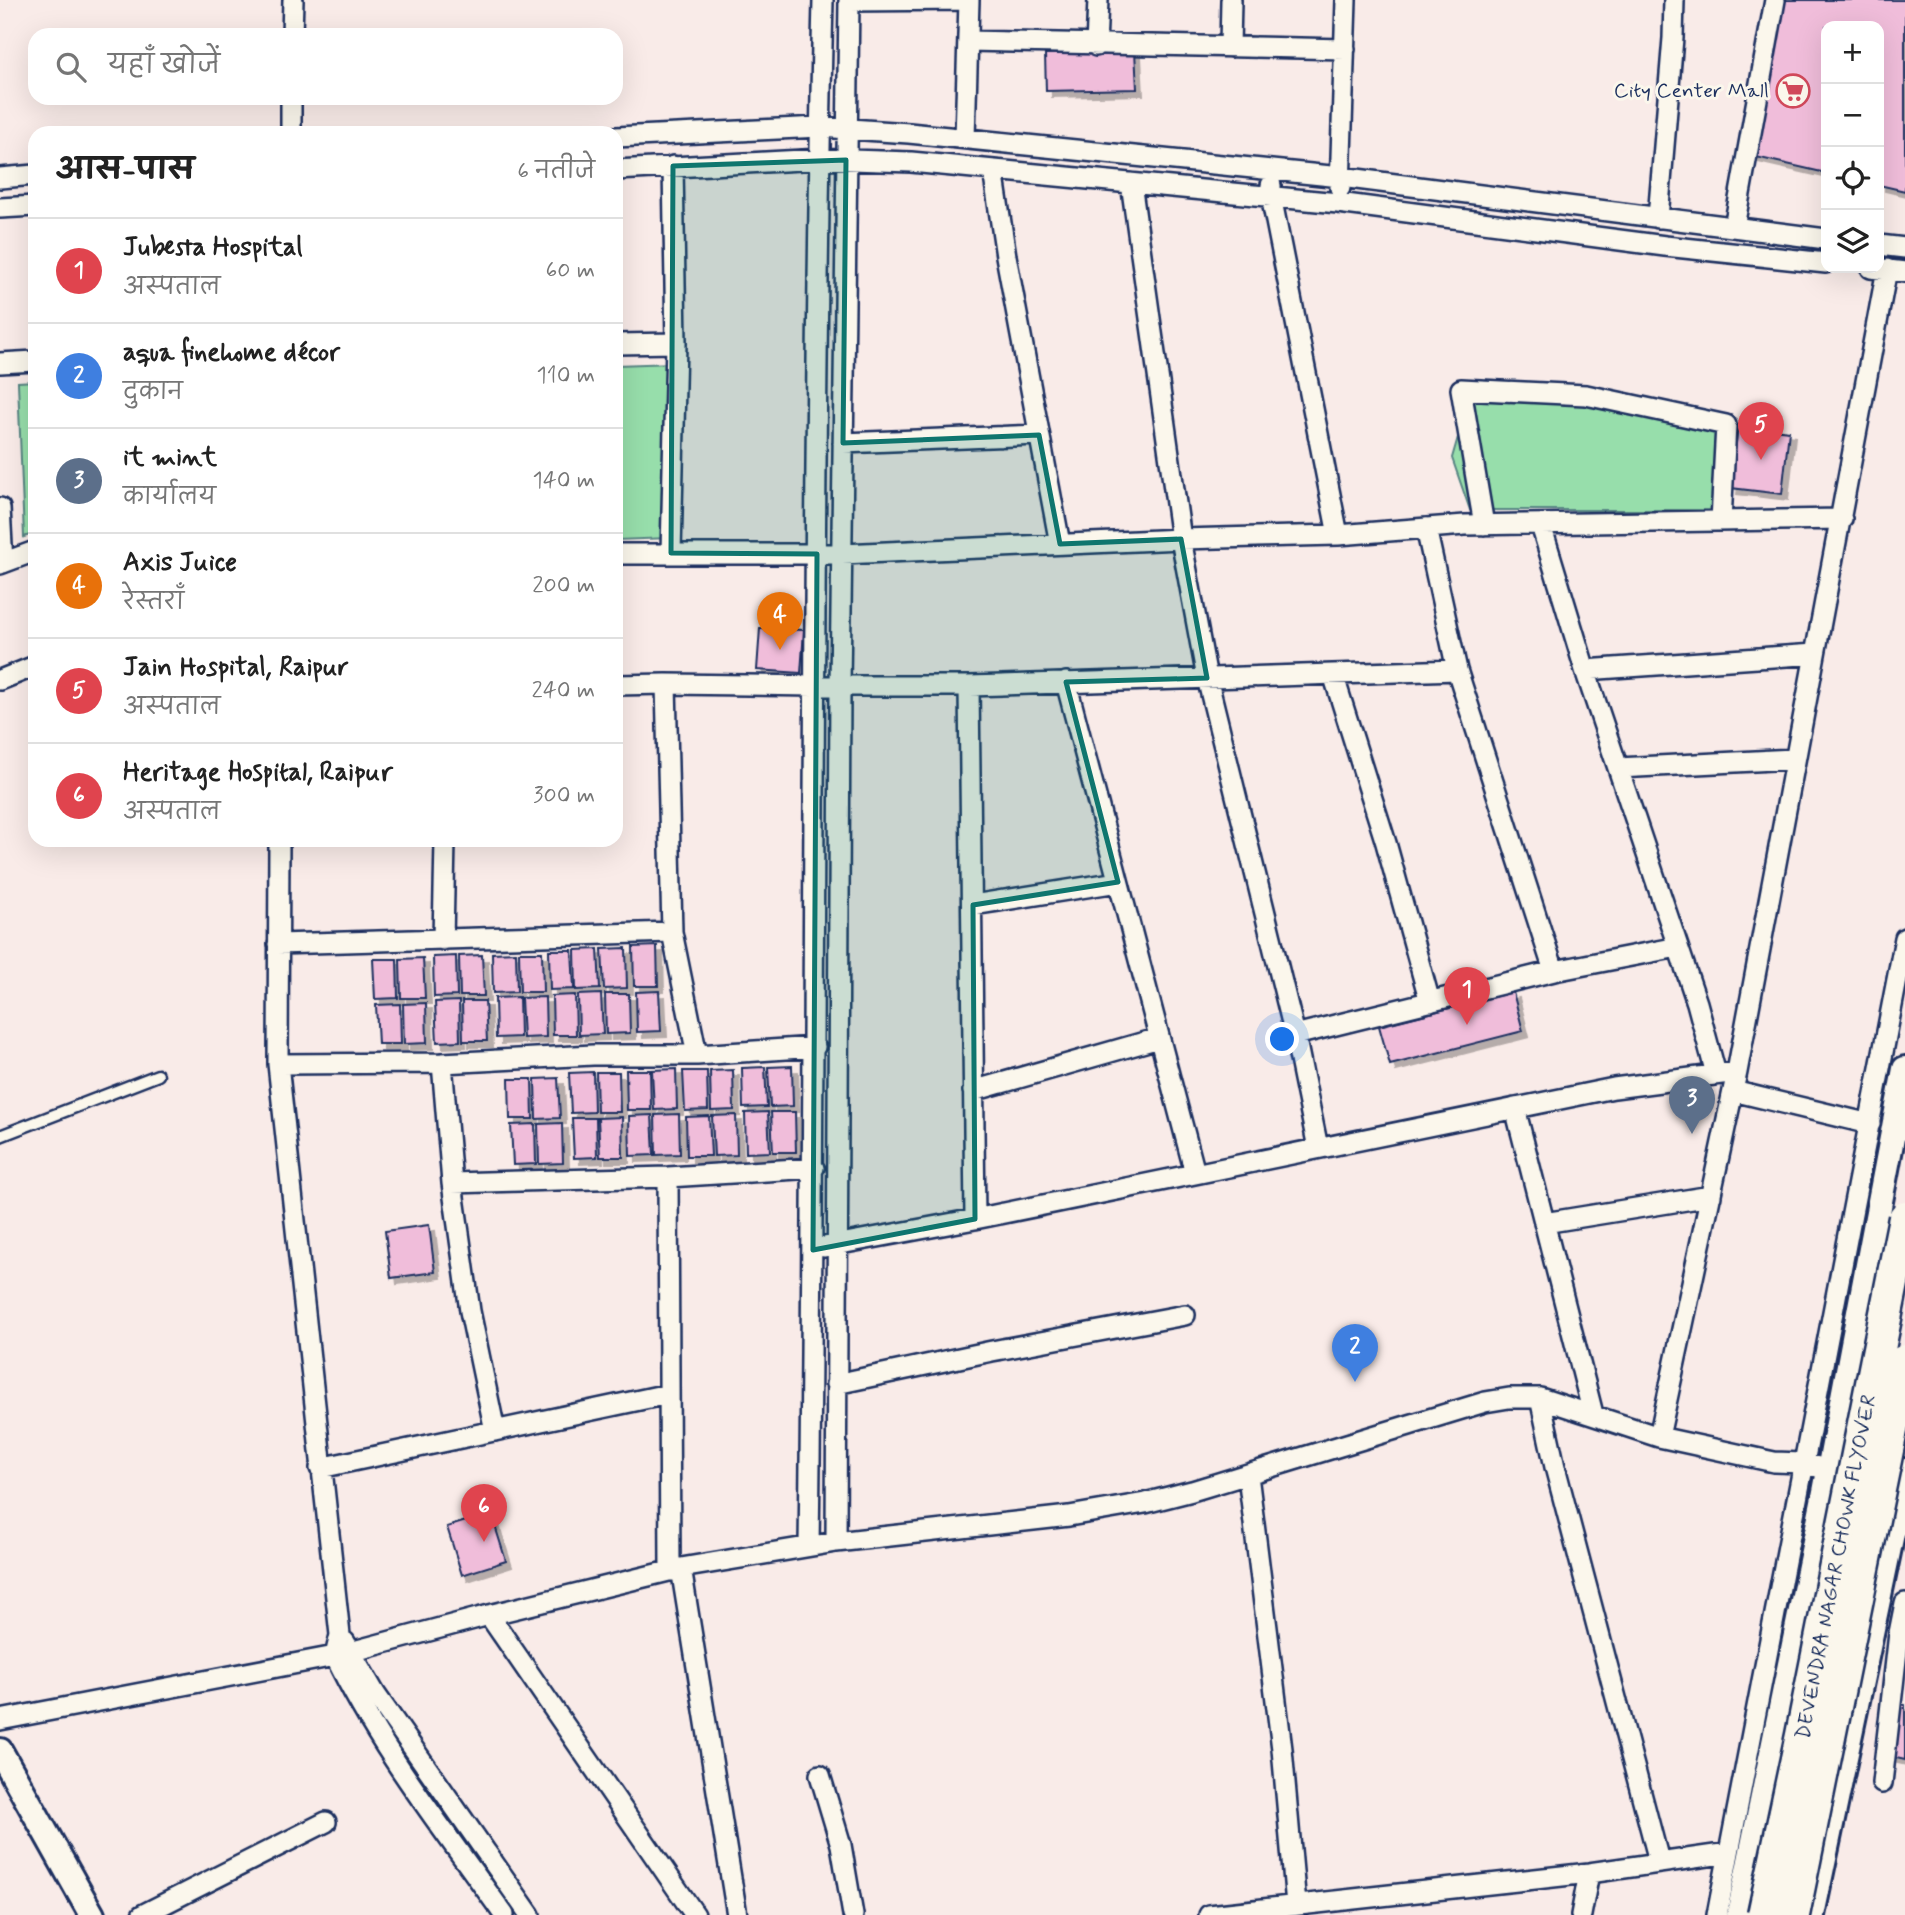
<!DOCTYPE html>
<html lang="hi">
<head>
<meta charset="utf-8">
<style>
  :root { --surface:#fff; --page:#f6f6f6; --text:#222; --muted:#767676; --line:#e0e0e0; --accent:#d1495b }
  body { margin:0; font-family:Mynerve,"Playpen Sans Deva",sans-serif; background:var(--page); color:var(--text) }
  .controls { position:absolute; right:21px; top:21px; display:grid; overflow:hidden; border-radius:14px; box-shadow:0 7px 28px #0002 }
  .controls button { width:63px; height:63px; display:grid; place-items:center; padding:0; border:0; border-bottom:2px solid var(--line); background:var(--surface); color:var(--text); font:35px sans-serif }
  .you { position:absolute; left:1283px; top:1040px; width:24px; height:24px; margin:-18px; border:5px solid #fff; border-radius:50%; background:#1a73e8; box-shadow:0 0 0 10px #1a73e833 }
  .badge { display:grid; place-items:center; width:46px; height:46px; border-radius:50%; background:var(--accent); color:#fff; font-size:23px; font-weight:700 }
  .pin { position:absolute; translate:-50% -58px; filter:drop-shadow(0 2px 4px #0008) }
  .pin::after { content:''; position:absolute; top:37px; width:24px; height:21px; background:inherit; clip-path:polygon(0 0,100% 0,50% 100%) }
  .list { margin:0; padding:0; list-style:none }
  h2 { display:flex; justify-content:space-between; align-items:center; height:91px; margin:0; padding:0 28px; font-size:30px }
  h2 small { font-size:23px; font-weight:400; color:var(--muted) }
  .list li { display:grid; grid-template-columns:46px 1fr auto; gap:21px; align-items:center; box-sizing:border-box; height:105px; padding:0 28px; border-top:2px solid var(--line) }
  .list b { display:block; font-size:26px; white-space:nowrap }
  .list p { margin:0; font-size:23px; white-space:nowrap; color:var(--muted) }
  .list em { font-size:23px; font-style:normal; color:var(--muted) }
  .icon { flex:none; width:38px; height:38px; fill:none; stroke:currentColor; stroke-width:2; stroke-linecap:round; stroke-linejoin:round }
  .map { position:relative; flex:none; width:1905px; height:1915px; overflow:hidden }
  .search { position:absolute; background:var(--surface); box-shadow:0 7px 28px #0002; left:28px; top:28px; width:595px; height:77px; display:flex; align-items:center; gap:18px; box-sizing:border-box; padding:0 24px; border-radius:21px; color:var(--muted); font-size:26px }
  .panel { position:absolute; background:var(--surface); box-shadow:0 7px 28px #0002; left:28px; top:126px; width:595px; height:721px; border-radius:21px }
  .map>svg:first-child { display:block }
</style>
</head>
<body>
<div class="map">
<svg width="1905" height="1915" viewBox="0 0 1905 1915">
  <defs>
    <filter id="shadow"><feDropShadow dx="6" dy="6" stdDeviation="0" flood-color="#0004"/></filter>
  </defs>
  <rect width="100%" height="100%" fill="#f9ebe8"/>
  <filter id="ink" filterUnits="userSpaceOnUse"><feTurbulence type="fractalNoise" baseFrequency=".0143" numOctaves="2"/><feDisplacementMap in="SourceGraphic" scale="14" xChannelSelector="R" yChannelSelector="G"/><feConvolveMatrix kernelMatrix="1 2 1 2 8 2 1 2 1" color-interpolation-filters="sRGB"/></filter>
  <g filter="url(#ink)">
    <!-- green -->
    <path fill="#97deab" stroke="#598684" stroke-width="2" d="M674 363 670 538 616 540V365Z
      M35 381V533L24 537 18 382Z
      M1488 383 1728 425 1721 510H1470L1452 458 1465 413Z"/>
    <!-- building -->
    <path fill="#f0bdda" stroke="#1b2f5e" stroke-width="2" filter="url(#shadow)" d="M1769 0H1905V191L1879 185V26H1826V173L1752 156Z
      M1135 51 1137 89 1046 91 1045 54Z
      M1738 425 1789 431 1782 494 1731 488Z
      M760 628 804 630 801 673 757 670Z
      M657 946 658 986H634L633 947Z
      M626 948 627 988 604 989 602 949Z
      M598 949 600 989 576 990 575 950Z
      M549 950H572L574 989 550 990Z
      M516 952 517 992 493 993 492 953Z
      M519 952H542L543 992H520Z
      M482 955 484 996H460L459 956Z
      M456 956 457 996 434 997 433 957Z
      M423 958 425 998H401L400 959Z
      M373 959H397L398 998 375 999Z
      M659 991 661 1031 637 1032 636 992Z
      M1513 992 1523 1031 1390 1065 1379 1026Z
      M601 994 603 1034 579 1035 578 995Z
      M605 994H629L630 1033 606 1034Z
      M575 995 576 1035H553L552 996Z
      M519 997 520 1037 496 1038 495 998Z
      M545 997 546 1037 523 1038 521 998Z
      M459 1001 460 1041 437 1042 435 1002Z
      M462 1001H485L487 1041H463Z
      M426 1003 427 1043 404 1044 403 1004Z
      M400 1004 401 1044H378L376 1005Z
      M792 1066 793 1106 770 1107 768 1067Z
      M765 1067 767 1107 743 1108 742 1068Z
      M676 1069 677 1109 654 1110 652 1070Z
      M626 1070H650L651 1110H627Z
      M733 1070 734 1110 711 1111 710 1071Z
      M683 1071H707L708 1110 685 1111Z
      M593 1072 594 1112 571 1113 569 1073Z
      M596 1072H619L620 1112H597Z
      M558 1078 560 1118 536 1119 535 1079Z
      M509 1079H532L533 1119H510Z
      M768 1112 770 1152 746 1153 745 1113Z
      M771 1112H795L796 1152H773Z
      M679 1114 680 1154 656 1155 655 1115Z
      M652 1115 654 1155 630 1156 629 1116Z
      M736 1115 737 1155 714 1156 712 1116Z
      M709 1116 711 1156H687L686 1117Z
      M622 1117 623 1157H600L598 1118Z
      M572 1118H596L597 1157 574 1158Z
      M562 1123 563 1163 539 1164 538 1124Z
      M535 1124 536 1164 513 1165 511 1125Z
      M429 1225 435 1272 391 1278 385 1231Z
      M491 1513 506 1561 462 1575 447 1527Z
      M1895 1703 1905 1705V1760L1883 1755Z"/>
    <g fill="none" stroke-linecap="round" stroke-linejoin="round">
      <defs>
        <path id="service" d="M0 1136 158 1075"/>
        <path id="minor" d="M849 1 969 0
          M292 35 293 0
          M968 41 1345 49
          M1096 46 1098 0
          M1230 47 1231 0
          M291 133V98
          M616 137 820 127 909 133 1341 177 1826 239
          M965 138 969 0
          M616 170 821 159 911 162 1338 203 1665 246 1826 263
          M993 170 1006 256 1060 544
          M0 178 35 175
          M1131 183 1181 539 1207 678 1295 1035 1318 1148
          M1271 185V196L1338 535
          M1340 188 1346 0
          M0 208 35 206
          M1658 218 1673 38 1674 0
          M1734 227 1775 0
          M1879 245 1905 248
          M1871 268 1905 272
          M616 344 676 343
          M0 363 35 361
          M843 443 1039 435
          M0 508 3 563
          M1484 525 1461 389 1586 395 1726 425 1721 521
          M1541 525 1585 670 1697 1003 1716 1074
          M1426 528 1457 670 1554 971
          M671 553 676 343 673 166
          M616 554H842L1181 539 1338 535 1465 525 1842 519
          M0 564 35 551
          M1585 670 1815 654
          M1333 674 1386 843 1430 1002
          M0 680 35 666
          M1066 682 1195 1173
          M666 684 814 686H969
          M1618 768 1794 759
          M279 840 278 1064 340 1635 335 1656C379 1749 445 1831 504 1915
          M973 905 1118 882
          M672 932 697 1055
          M443 940 445 840
          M278 944 672 932 666 684 616 685
          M1295 1035 1554 971 1678 947
          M442 1063 452 1183 470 1311 495 1431
          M278 1064 442 1063 593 1055H697L815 1047
          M973 1091 1159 1038
          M1733 1091 1870 1124
          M1515 1108 1593 1414
          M668 1177 670 1571
          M452 1183 668 1177 814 1168
          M975 1219 969 686 1457 670
          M1544 1223 1711 1196
          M824 1247 975 1219 1614 1088 1737 1072
          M836 1384 992 1351 1185 1315
          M1540 1398 1555 1467 1659 1861
          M1659 1437 1737 1072 1887 269
          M320 1468 668 1394
          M1248 1475 1282 1749 1296 1905
          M836 1542 840 686 849 0
          M809 1546C816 1030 811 515 823 0
          M681 1568 737 1915
          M489 1615 695 1915
          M345 1642 376 1695 530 1915
          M0 1720 335 1656 489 1615 681 1568 836 1542 1069 1516 1145 1503 1192 1491 1485 1402 1509 1398H1540L1659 1437 1774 1462 1803 1463 1829 1470
          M820 1775 841 1845 853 1915
          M1882 1783 1899 1633 1905 1603
          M142 1915 326 1822
          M1209 1915 1589 1873 1729 1853
          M1581 1915 1589 1873
          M1717 1915 1905 938"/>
        <path id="tertiary" d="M0 1751 92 1915
          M1739 1915 1825 1492 1905 1069
          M1812 1915 1905 1471"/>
      </defs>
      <!-- service casing -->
      <use href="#service" stroke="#1b2f5e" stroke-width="15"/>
      <!-- minor casing -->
      <use href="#minor" stroke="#1b2f5e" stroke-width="24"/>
      <!-- tertiary casing -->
      <use href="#tertiary" stroke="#1b2f5e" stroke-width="30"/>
      <!-- service -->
      <use href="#service" stroke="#fbf7ec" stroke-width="10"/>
      <!-- minor -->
      <use href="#minor" stroke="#fbf7ec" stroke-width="19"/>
      <!-- tertiary -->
      <use href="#tertiary" stroke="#fbf7ec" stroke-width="24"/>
      <defs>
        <path id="trunk-bridge" d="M1764 1915 1802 1735 1905 1218
          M1793 1915 1905 1361"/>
      </defs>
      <!-- trunk-bridge casing -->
      <use href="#trunk-bridge" stroke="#1b2f5e" stroke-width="37" stroke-linecap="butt"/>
      <!-- trunk-bridge -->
      <use href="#trunk-bridge" stroke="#fbf7ec" stroke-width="32"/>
    </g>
  </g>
  <!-- marked area -->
  <path fill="#0f766e" fill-opacity="0.2" stroke="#0f766e" stroke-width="5" stroke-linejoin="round" d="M846 160 843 443 1039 435 1060 544 1181 539 1207 678 1066 682 1118 882 973 905 975 1219 813 1250 817 554 671 553 673 166Z"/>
  <!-- icons -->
  <defs>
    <symbol id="supermarket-ring" viewBox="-11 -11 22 22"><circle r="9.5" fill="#fbf7ec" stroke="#d1495b" stroke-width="1.5"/><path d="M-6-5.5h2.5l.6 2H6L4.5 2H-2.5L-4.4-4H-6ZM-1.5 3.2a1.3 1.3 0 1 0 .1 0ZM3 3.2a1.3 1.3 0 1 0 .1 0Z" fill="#d1495b"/></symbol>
  </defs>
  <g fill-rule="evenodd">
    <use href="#supermarket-ring" x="1774" y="72" width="38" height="38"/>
  </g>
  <g text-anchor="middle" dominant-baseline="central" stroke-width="6" stroke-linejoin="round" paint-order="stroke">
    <!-- poi labels -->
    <g font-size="21" fill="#1b2f5e" stroke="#fbf7ec" text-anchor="end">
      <text x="1769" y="91">City Center Mall</text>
    </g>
    <!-- street labels -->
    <g font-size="21" fill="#1b2f5e" stroke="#fbf7ec">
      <text transform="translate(1836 1567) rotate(-79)">DEVENDRA NAGAR CHOWK FLYOVER</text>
    </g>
  </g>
</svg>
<div class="controls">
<button>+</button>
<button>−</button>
<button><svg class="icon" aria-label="locate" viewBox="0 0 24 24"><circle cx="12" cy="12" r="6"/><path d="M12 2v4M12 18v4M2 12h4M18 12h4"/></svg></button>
<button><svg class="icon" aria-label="layers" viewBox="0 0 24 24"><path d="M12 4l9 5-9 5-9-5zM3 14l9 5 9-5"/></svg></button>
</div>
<div class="you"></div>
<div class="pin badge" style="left:1467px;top:1025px;background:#e0444e">1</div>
<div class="pin badge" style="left:1355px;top:1382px;background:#3f7fe0">2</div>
<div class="pin badge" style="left:1692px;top:1134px;background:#5c6f8a">3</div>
<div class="pin badge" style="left:780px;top:650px;background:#e8710a">4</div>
<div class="pin badge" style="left:1761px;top:460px;background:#e0444e">5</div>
<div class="pin badge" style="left:484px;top:1542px;background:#e0444e">6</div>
<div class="search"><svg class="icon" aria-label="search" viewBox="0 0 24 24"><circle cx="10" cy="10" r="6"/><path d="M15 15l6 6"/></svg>यहाँ खोजें</div>
<section class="panel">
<h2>आस-पास<small>6 नतीजे</small></h2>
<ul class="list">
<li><span class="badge" style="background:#e0444e">1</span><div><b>Jubesta Hospital</b><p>अस्पताल</p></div><em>60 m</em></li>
<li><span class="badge" style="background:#3f7fe0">2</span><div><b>aqua finehome décor</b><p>दुकान</p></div><em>110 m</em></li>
<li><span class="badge" style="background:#5c6f8a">3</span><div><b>it mint</b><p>कार्यालय</p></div><em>140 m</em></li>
<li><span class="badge" style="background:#e8710a">4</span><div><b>Axis Juice</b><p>रेस्तराँ</p></div><em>200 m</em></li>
<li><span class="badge" style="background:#e0444e">5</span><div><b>Jain Hospital, Raipur</b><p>अस्पताल</p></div><em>240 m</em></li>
<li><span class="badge" style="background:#e0444e">6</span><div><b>Heritage Hospital, Raipur</b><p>अस्पताल</p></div><em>300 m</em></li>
</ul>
</section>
</div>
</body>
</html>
